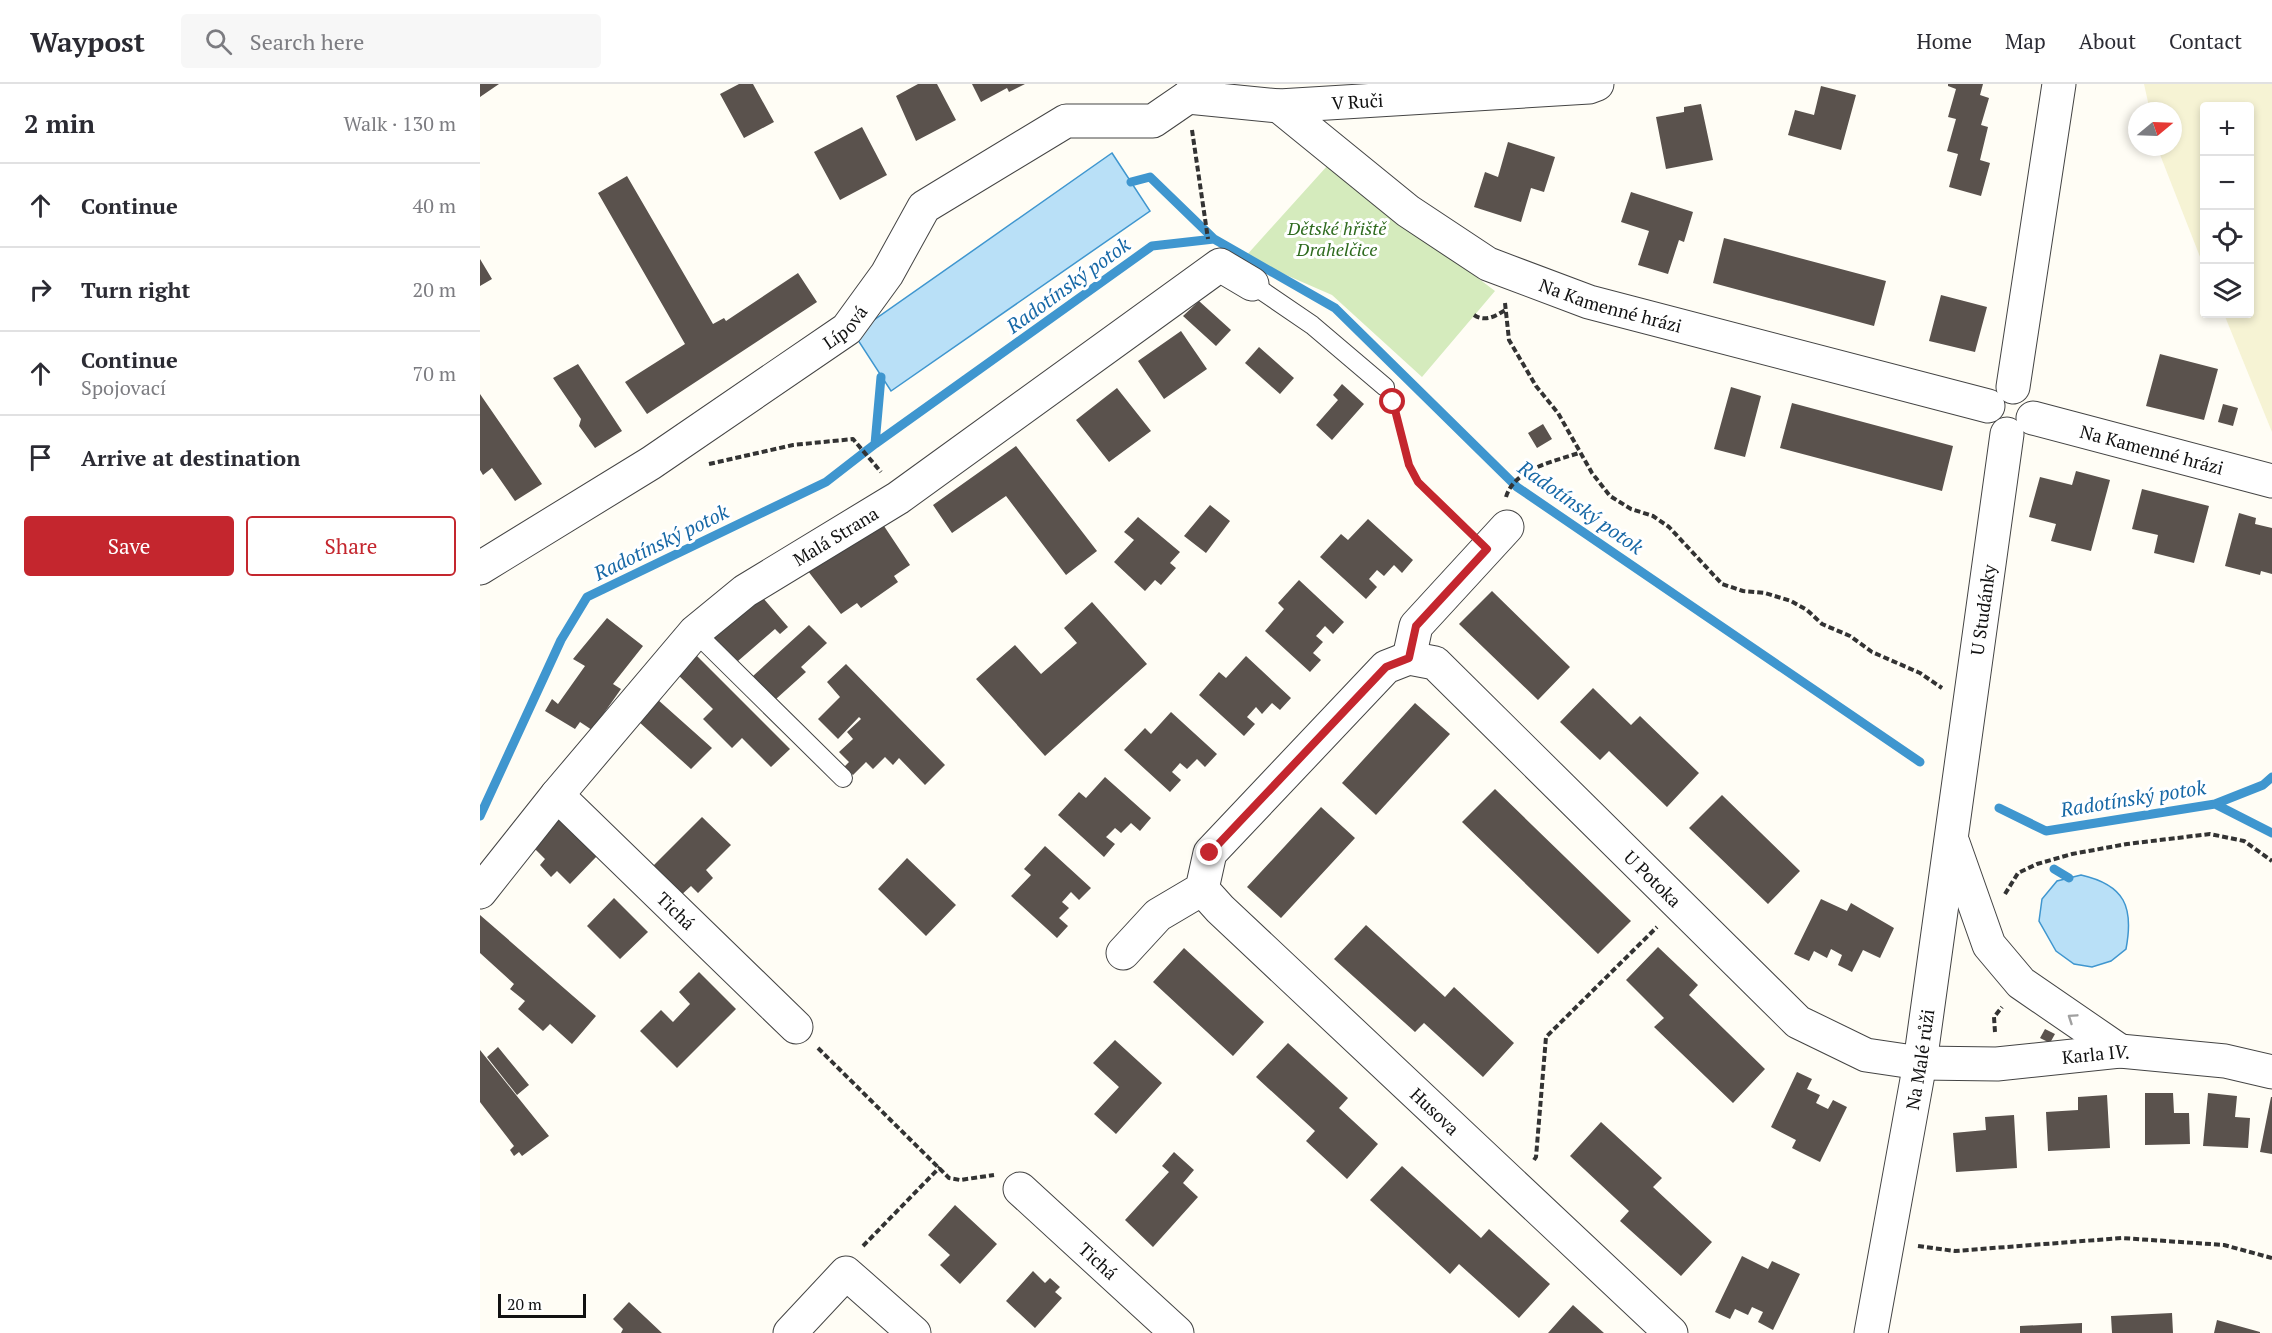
<!DOCTYPE html>
<html lang="en">
<head>
<meta charset="utf-8">
<style>
  :root { --surface:#fff; --page:#f7f7f7; --text:#2b2b33; --muted:#7c7c81; --line:#e1e1e2; --accent:#c4262e }
  body { margin:0; font-family:"PT Serif",serif; background:var(--page); color:var(--text) }
  .controls { position:absolute; right:18px; top:18px; display:grid; overflow:hidden; border-radius:6px; box-shadow:0 3px 9px #0003 }
  .controls button { width:54px; height:54px; display:grid; place-items:center; padding:0; border:0; border-bottom:2px solid var(--line); background:var(--surface); color:var(--text); font:30px sans-serif }
  .compass { position:absolute; left:1648px; top:18px; width:54px; height:54px; border-radius:50%; background:var(--surface); box-shadow:0 3px 9px #0003; rotate:71deg }
  .scale { position:absolute; left:18px; bottom:15px; width:88px; box-sizing:border-box; padding-left:6px; border:3px solid #111; border-top:0; font-size:16px; line-height:21px; white-space:nowrap; color:#111; -webkit-text-stroke:4px #fff; paint-order:stroke }
  .stop { position:absolute; width:18px; height:18px; margin:-14px; border:4px solid #c4262e; border-radius:50%; background:#fff }
  .stop.end { background:#c4262e; border-color:#fff; box-shadow:0 2px 6px #0008 }
  .list { margin:0; padding:0; list-style:none }
  h2 { display:flex; justify-content:space-between; align-items:center; height:78px; margin:0; padding:0 24px; font-size:26px }
  h2 small { font-size:20px; font-weight:400; color:var(--muted) }
  .list li { display:grid; grid-template-columns:39px 1fr auto; gap:18px; align-items:center; box-sizing:border-box; height:84px; padding:0 24px; border-top:2px solid var(--line) }
  .list b { display:block; font-size:22px; white-space:nowrap }
  .list p { margin:0; font-size:20px; white-space:nowrap; color:var(--muted) }
  .list em { font-size:20px; font-style:normal; color:var(--muted) }
  .actions { display:flex; gap:12px; padding:18px 24px }
  .actions a { flex:1; padding:14px 0; border:2px solid var(--accent); border-radius:6px; text-align:center; font-size:21px; color:var(--accent) }
  .actions .main { background:var(--accent); color:#fff }
  .icon { flex:none; width:33px; height:33px; fill:none; stroke:currentColor; stroke-width:2; stroke-linecap:round; stroke-linejoin:round }
  .map { position:relative; flex:none; width:1792px; height:1249px; overflow:hidden }
  header { display:flex; align-items:center; gap:36px; box-sizing:border-box; height:84px; padding:0 30px; background:var(--surface); border-bottom:2px solid var(--line) }
  header strong { font-size:28px }
  nav { display:flex; gap:33px; margin-inline-start:auto; font-size:21px }
  .search { width:420px; height:54px; background:var(--page); display:flex; align-items:center; gap:15px; box-sizing:border-box; padding:0 21px; border-radius:6px; color:var(--muted); font-size:22px }
  main { display:flex }
  aside { flex:1; background:var(--surface) }
  .map>svg:first-child { display:block }
</style>
</head>
<body>
<header>
<strong>Waypost</strong>
<div class="search"><svg class="icon" aria-label="search" viewBox="0 0 24 24"><circle cx="10" cy="10" r="6"/><path d="M15 15l6 6"/></svg>Search here</div>
<nav><a>Home</a><a>Map</a><a>About</a><a>Contact</a></nav>
</header>
<main>
<aside>
<h2>2 min<small>Walk · 130 m</small></h2>
<ul class="list">
<li><svg class="icon" aria-label="ahead" viewBox="0 0 24 24"><path d="M12 20V5M6 11l6-6 6 6"/></svg><div><b>Continue</b></div><em>40 m</em></li>
<li><svg class="icon" aria-label="right" viewBox="0 0 24 24"><path d="M7 20v-9h11M14 6l5 5-5 5"/></svg><div><b>Turn right</b></div><em>20 m</em></li>
<li><svg class="icon" aria-label="ahead" viewBox="0 0 24 24"><path d="M12 20V5M6 11l6-6 6 6"/></svg><div><b>Continue</b><p>Spojovací</p></div><em>70 m</em></li>
<li><svg class="icon" aria-label="arrive" viewBox="0 0 24 24"><path d="M6 21V4h12l-3 4 3 4H6"/></svg><div><b>Arrive at destination</b></div></li>
</ul>
<div class="actions"><a class="main">Save</a><a>Share</a></div>
</aside>
<div class="map">
<svg width="1792" height="1249" viewBox="0 0 1792 1249">
  <rect width="100%" height="100%" fill="#fffdf5"/>
  <!-- farmland -->
  <path fill="#f6f3d4" d="M1664 0H1792V348L1744 230H1770V22H1724V183L1677 63H1693V27H1670Z"/>
  <!-- green -->
  <path fill="#d5ebbd" d="M848 81 1015 207 942 293 852 211 765 173Z"/>
  <!-- water -->
  <path fill="#b9e0f7" stroke="#3f96cf" stroke-width="1.5" d="M632 69 670 127 411 307 374 250Z
    M1601 791C1645 801 1654 823 1646 865L1631 877 1612 883 1594 880 1576 867 1559 837 1562 815 1577 797Z"/>
  <g fill="none" stroke-linecap="round" stroke-linejoin="round">
    <!-- stream -->
    <path stroke="#3f96cf" stroke-width="9" d="M651 98 670 93 734 155
      M395 360 401 293
      M1735 720 1792 749
      M1519 724 1566 747 1735 720 1783 701 1792 693
      M0 732 81 556 107 513 346 398 395 360 672 162 734 155 855 224 1037 403 1440 678
      M1574 785 1589 794"/>
  </g>
  <!-- building -->
  <path fill="#5a524d" d="M0 0H19L0 13Z
    M259 0H273L294 38 264 54 240 10Z
    M438 0H457L476 36 436 57 416 12Z
    M492 0H545L529 8 527 4 501 18Z
    M1468 0H1503L1500 11 1509 14 1501 41 1508 43 1500 76 1510 79 1501 112 1469 103 1478 70 1467 67 1476 35 1468 33 1476 5 1468 2Z
    M1341 2 1376 11 1361 66 1308 51 1315 26 1334 31Z
    M1221 20 1233 76 1186 85 1176 33 1204 28V23Z
    M382 43 407 91 360 116 334 68Z
    M1028 58 1075 73 1064 108 1051 104 1041 138 994 123 1005 88 1018 93Z
    M147 92 233 240 244 234 246 237 318 189 337 218 167 330 145 298 205 260 118 109Z
    M1151 108 1213 128 1204 158 1199 156 1188 190 1158 181 1169 147 1141 138Z
    M1244 154 1406 197 1394 242 1233 199Z
    M0 175 12 195 0 202Z
    M1461 211 1507 223 1495 268 1449 257Z
    M719 217 751 246 736 262 703 232Z
    M701 247 727 285 684 315 658 277Z
    M779 263 814 294 800 310 765 279Z
    M1680 270 1738 285 1724 336 1666 322Z
    M98 280 142 347 115 364 99 342 101 335 73 294Z
    M862 300 884 320 852 356 836 341 858 316 853 311Z
    M1251 303 1281 312 1265 373 1234 365Z
    M637 304 671 347 629 378 596 336Z
    M0 310 62 400 35 417 12 384 3 391 0 386Z
    M1312 319 1473 362 1462 407 1300 364Z
    M1743 320 1758 324 1753 342 1738 338Z
    M1063 340 1072 355 1057 364 1048 349Z
    M536 362 617 467 586 491 526 412 472 449 453 421Z
    M1596 387 1630 396 1611 467 1571 457 1576 440 1549 433 1560 393 1592 401Z
    M1662 405 1729 422 1714 479 1674 469 1678 451 1652 445Z
    M730 421 750 437 726 469 704 452Z
    M1759 429 1776 434 1775 440 1792 444V490L1781 487 1780 491 1745 482Z
    M658 433 700 468 690 479 696 484 681 501 675 496 665 507 634 478 654 456 644 448Z
    M888 435 933 476 922 489 914 481 904 492 897 486 889 495 897 503 886 515 840 473 861 450 868 456Z
    M400 436 430 481 414 492 418 498 381 524 377 519 361 530 328 487Z
    M819 496 864 538 853 550 845 542 836 552 843 558 833 569 841 576 830 588 785 547 804 525 798 519Z
    M277 507 308 543 300 550 295 545 258 577 230 550Z
    M1012 507 1090 583 1058 616 979 540Z
    M612 518 667 580 565 672 496 595 535 561 561 590 597 559 584 544Z
    M127 534 163 562 133 600 141 605 112 646 100 638 95 645 65 627 72 615 78 620 105 582 93 575Z
    M329 541 347 559 321 583 326 588 296 615 273 592Z
    M212 567 310 665 291 683 262 654 252 664 223 635 233 625 193 586Z
    M766 572 811 614 800 626 792 619 782 630 776 623 767 633 775 640 764 652 719 611 739 588 746 594Z
    M366 580 465 681 445 701 419 674 413 681 405 673 393 685 386 678 373 691 364 683 369 678 359 668 373 655 367 648 381 635 379 633 358 655 338 635 360 613 347 598Z
    M1113 604 1151 641 1160 632 1219 689 1187 723 1129 667 1120 676 1080 638Z
    M177 615 232 664 211 685 158 637Z
    M935 619 970 650 896 731 862 699Z
    M691 628 737 670 725 683 717 675 707 685 700 679 692 688 701 696 690 708 644 666 665 644 671 650Z
    M625 693 671 734 660 747 651 739 641 749 635 744 626 753 635 760 624 773 578 731 599 708 606 714Z
    M1015 705 1151 837 1118 870 982 738Z
    M1242 711 1320 787 1288 820 1209 744Z
    M841 723 875 754 801 834 767 803Z
    M79 733 117 772 90 800 77 787 71 793 60 781 65 775 54 764Z
    M222 733 251 761 226 786 233 794 218 809 211 802 198 814 169 786Z
    M565 762 611 804 599 816 591 808 582 818 589 824 579 834 588 842 577 854 531 812 551 791 544 785Z
    M427 774 476 821 446 852 398 805Z
    M134 814 168 848 140 875 107 842Z
    M1341 815 1367 827 1371 819 1414 844 1400 874 1383 866 1372 888 1358 881 1362 871 1351 865 1347 874 1334 867 1329 877 1314 870Z
    M0 831 116 932 92 960 70 940 63 947 38 925 45 917 30 905 34 900 0 869Z
    M886 841 965 913 974 903 1034 959 1003 993 944 939 935 948 854 875Z
    M1178 863 1218 901 1209 911 1285 985 1253 1019 1174 943 1184 934 1146 896Z
    M704 864 784 938 753 972 673 898Z
    M219 888 256 925 197 984 160 947 181 926 193 938 210 920 199 908Z
    M1565 945 1575 950 1570 959 1560 954Z
    M635 956 682 999 636 1050 614 1030 639 1003 613 979Z
    M808 959 868 1014 859 1024 898 1060 867 1095 826 1057 835 1047 776 993Z
    M18 963 49 1001 37 1011 7 973Z
    M0 966 69 1052 42 1072 39 1068 34 1072 30 1066 34 1062 0 1018Z
    M1317 988 1332 995 1327 1005 1340 1011 1336 1019 1348 1025 1353 1016 1367 1023 1340 1078 1312 1064 1316 1056 1291 1043Z
    M1665 1009H1693L1694 1029H1709L1710 1060 1665 1061Z
    M1728 1009 1757 1012 1755 1033 1770 1034 1768 1064 1723 1062Z
    M1627 1011 1630 1064 1568 1067 1566 1028 1598 1026V1013Z
    M1791 1013H1792V1070L1780 1068Z
    M1534 1031 1537 1084 1476 1088 1473 1049 1506 1046 1505 1033Z
    M1121 1038 1182 1094 1173 1103 1232 1158 1201 1192 1140 1137 1149 1127 1090 1072Z
    M694 1068 714 1086 703 1099 718 1113 673 1163 645 1136 689 1088 682 1082Z
    M922 1082 1001 1154 1009 1145 1070 1200 1039 1234 979 1180 970 1190 890 1116Z
    M475 1121 517 1160 480 1200 460 1181 470 1171 448 1151Z
    M1262 1172 1288 1185 1292 1177 1320 1190 1293 1246 1278 1238 1283 1228 1272 1223 1268 1231 1255 1225 1250 1235 1235 1228Z
    M553 1187 565 1199 570 1194 580 1203 575 1208 582 1214 555 1244 526 1217Z
    M149 1218 182 1249H141L143 1245 133 1235Z
    M1093 1221 1114 1240 1124 1249H1068Z
    M1692 1229 1693 1249H1632L1631 1232Z
    M1737 1236 1780 1248V1249H1734Z
    M1602 1239V1249H1540V1242Z"/>
  <g fill="none" stroke-linecap="round" stroke-linejoin="round">
    <defs>
      <path id="service" d="M772 200 832 241 905 303
        M215 548 363 694"/>
      <g id="minor">
        <path id="s1" d="M708 13 799 22 1109 3 1117 0"/>
        <path id="s2" d="M799 22 928 127 1008 180 1109 218 1508 322"/>
        <path d="M1533 303 1579 0"/>
        <path id="s3" d="M1553 334 1792 397"/>
        <path id="s4" d="M0 484 171 379 367 245 407 190 444 123 586 37H673L708 13"/>
        <path id="s5" d="M929 574 955 579 1318 938 1386 971 1440 979 1517 980 1640 967 1745 977 1792 988"/>
        <path d="M929 574 936 542 1027 443"/>
        <path id="s6" d="M77 711 316 943"/>
        <path d="M1473 759 1509 861 1541 899 1640 967"/>
        <path id="s7" d="M722 805 740 825 1191 1249"/>
        <path id="s8" d="M0 808 77 711 215 548 265 507 418 414 740 181 772 200"/>
        <path d="M643 869 678 831 722 805 730 769 906 583 929 574"/>
        <path id="s9" d="M540 1105 697 1249"/>
        <path d="M310 1249 366 1189 434 1249"/>
        <path id="s10" d="M1391 1249 1440 979 1527 350"/>
      </g>
    </defs>
    <!-- service casing -->
    <use href="#service" stroke="#444" stroke-width="20"/>
    <!-- minor casing -->
    <use href="#minor" stroke="#444" stroke-width="35"/>
    <!-- path -->
    <path stroke="#333" stroke-width="4" stroke-dasharray="6 3" stroke-linecap="butt" d="M712 46 728 155
      M1025 219 1029 256 1056 302 1078 329 1112 389 1130 412 1151 425 1173 432 1189 443 1242 500 1263 507 1285 509 1311 517 1327 526 1342 540 1370 552 1392 568 1440 589 1462 604
      M994 231C1006 239 1017 231 1027 225
      M914 323 929 381 938 398 986 444
      M229 380 313 361 373 355 401 388
      M1026 413C1034 385 1075 377 1099 369
      M1525 810 1538 789 1557 780 1592 770 1647 760 1730 750 1764 757 1792 777
      M1515 948 1514 933 1522 923
      M338 964 469 1094 480 1096 514 1091
      M1054 1076 1056 1073 1066 953 1177 843
      M383 1162 460 1083
      M1438 1162 1475 1167 1642 1154 1744 1161 1792 1174"/>
    <!-- service -->
    <use href="#service" stroke="#fff" stroke-width="18"/>
    <!-- minor -->
    <use href="#minor" stroke="#fff" stroke-width="33"/>
  </g>
  <!-- one-way arrows -->
  <defs><path id="oneway-chevron" d="M-2-3.5L2.5 0L-2 3.5" fill="none" stroke-width="1.6" stroke-linecap="round" stroke-linejoin="round" transform="scale(1.5)"/></defs>
  <use stroke="#a0a0a0" href="#oneway-chevron" transform="translate(1592 934) rotate(-146)"/>
  <g fill="none" stroke-linecap="round" stroke-linejoin="round">
    <!-- route -->
    <path stroke="#c4262e" stroke-width="8" d="M730 769 906 583 929 574 936 542 1007 465 938 398 929 381 913 318"/>
  </g>
  <g text-anchor="middle" dominant-baseline="central" stroke-width="6" stroke-linejoin="round" paint-order="stroke">
    <!-- street labels -->
    <g font-size="18" fill="#111" stroke="#fff">
      <text stroke="none"><textPath href="#s1" startOffset="170">V Ruči</textPath></text>
      <text stroke="none"><textPath href="#s2" startOffset="392">Na Kamenné hrázi</textPath></text>
      <text stroke="none"><textPath href="#s4" startOffset="438">Lípová</textPath></text>
      <text stroke="none"><textPath href="#s3" startOffset="123">Na Kamenné hrázi</textPath></text>
      <text stroke="none"><textPath href="#s8" startOffset="508">Malá Strana</textPath></text>
      <text stroke="none"><textPath href="#s10" startOffset="732">U Studánky</textPath></text>
      <text stroke="none"><textPath href="#s5" startOffset="333">U Potoka</textPath></text>
      <text stroke="none"><textPath href="#s6" startOffset="166">Tichá</textPath></text>
      <text stroke="none"><textPath href="#s5" startOffset="844">Karla IV.</textPath></text>
      <text stroke="none"><textPath href="#s10" startOffset="278">Na Malé růži</textPath></text>
      <text stroke="none"><textPath href="#s7" startOffset="322">Husova</textPath></text>
      <text stroke="none"><textPath href="#s9" startOffset="106">Tichá</textPath></text>
    </g>
    <!-- park labels -->
    <g font-size="18" font-style="italic" fill="#2f6b1f" stroke="#fff">
      <text x="857" y="144">Dětské hřiště<tspan x="857" dy="21">Drahelčice</tspan></text>
    </g>
    <!-- water labels -->
    <g font-size="20" font-style="italic" fill="#1768a6" stroke="#fff">
      <text transform="translate(588 201) rotate(-36)">Radotínský potok</text>
      <text transform="translate(1101 423) rotate(35)">Radotínský potok</text>
      <text transform="translate(181 458) rotate(-26)">Radotínský potok</text>
      <text transform="translate(1653 714) rotate(-9)">Radotínský potok</text>
    </g>
  </g>
</svg>
<div class="controls">
<button>+</button>
<button>−</button>
<button><svg class="icon" aria-label="locate" viewBox="0 0 24 24"><circle cx="12" cy="12" r="6"/><path d="M12 2v4M12 18v4M2 12h4M18 12h4"/></svg></button>
<button><svg class="icon" aria-label="layers" viewBox="0 0 24 24"><path d="M12 4l9 5-9 5-9-5zM3 14l9 5 9-5"/></svg></button>
</div>
<svg class="compass" viewBox="-18 -18 36 36"><path d="M0-13l5 13h-10z" fill="#e53935"/><path d="M0 13l5-13h-10z" fill="#7c7c81"/></svg>
<div class="scale">20 m</div>
<div class="stop" style="left:913px;top:318px"></div>
<div class="stop end" style="left:730px;top:769px"></div>
</div>
</main>
</body>
</html>
